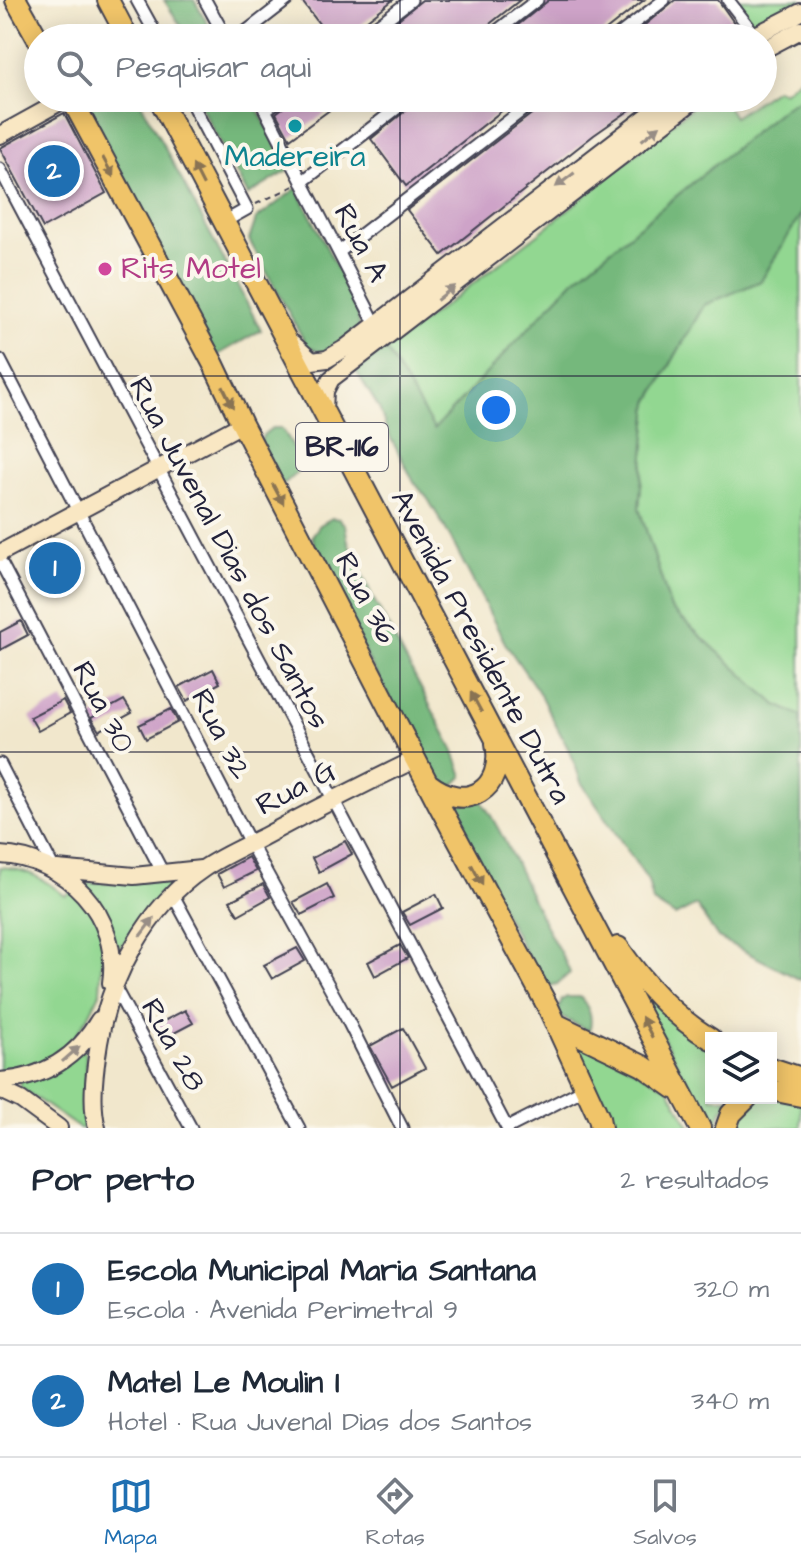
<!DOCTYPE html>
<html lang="pt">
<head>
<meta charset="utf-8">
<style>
  :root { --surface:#fff; --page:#f6f6f7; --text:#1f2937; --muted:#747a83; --line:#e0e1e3; --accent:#1f6fb2 }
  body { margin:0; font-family:"Architects Daughter",sans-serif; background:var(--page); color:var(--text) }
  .controls { position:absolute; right:24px; bottom:24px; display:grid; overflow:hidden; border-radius:0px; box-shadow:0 4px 20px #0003 }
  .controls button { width:72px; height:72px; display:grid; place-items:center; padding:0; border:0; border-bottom:2px solid var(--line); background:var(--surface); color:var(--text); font:40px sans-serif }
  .you { position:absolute; left:496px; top:410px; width:28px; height:28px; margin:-20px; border:6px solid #fff; border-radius:50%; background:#1a73e8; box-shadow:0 0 0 12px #1a73e833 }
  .badge { display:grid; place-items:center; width:52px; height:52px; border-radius:50%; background:var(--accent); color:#fff; font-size:26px; font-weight:700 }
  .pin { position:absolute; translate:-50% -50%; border:4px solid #fff; box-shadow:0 2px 8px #0006 }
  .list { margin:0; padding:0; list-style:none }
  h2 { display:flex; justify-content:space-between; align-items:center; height:104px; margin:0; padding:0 32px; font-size:34px }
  h2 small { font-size:26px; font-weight:400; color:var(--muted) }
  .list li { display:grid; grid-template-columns:52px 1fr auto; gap:24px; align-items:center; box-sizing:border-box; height:112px; padding:0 32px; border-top:2px solid var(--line) }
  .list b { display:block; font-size:30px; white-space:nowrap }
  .list p { margin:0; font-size:26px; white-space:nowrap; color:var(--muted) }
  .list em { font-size:26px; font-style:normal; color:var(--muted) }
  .icon { flex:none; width:44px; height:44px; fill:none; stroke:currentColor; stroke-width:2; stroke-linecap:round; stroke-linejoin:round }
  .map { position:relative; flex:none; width:801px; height:1128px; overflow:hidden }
  .search { position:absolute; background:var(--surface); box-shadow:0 4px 20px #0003; left:24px; right:24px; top:24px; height:88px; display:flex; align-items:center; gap:20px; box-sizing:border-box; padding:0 28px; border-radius:44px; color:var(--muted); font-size:30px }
  .sheet { height:328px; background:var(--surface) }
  nav { display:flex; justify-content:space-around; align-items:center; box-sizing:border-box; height:112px; border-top:2px solid var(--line); background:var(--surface); font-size:22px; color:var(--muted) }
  nav a { display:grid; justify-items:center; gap:4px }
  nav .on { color:var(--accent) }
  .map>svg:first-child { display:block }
</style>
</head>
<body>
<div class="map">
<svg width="801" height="1128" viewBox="0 0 801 1128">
  <rect width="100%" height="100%" fill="#fbf7ec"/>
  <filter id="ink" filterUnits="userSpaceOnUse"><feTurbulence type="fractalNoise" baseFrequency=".0125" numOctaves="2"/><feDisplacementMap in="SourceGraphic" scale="16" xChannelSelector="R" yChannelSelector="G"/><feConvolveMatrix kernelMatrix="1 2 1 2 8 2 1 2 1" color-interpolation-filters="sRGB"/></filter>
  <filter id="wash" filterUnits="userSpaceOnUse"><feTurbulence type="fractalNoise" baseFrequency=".006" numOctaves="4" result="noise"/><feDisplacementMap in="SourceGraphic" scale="32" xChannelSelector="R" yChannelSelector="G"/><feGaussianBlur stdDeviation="1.8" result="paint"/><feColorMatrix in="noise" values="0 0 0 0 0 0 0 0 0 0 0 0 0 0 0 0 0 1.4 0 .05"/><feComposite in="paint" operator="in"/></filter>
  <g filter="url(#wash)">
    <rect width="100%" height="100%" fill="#f1e7cc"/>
    <!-- green -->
    <path fill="#92d791" stroke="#5a7c66" stroke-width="2" d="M735 0H801V3L754 25Z
      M801 77V98L785 107 574 280 434 430 386 350 542 231 703 98H722L734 117 776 89 783 92Z
      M801 214V716L776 705 671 609 639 508 649 403 704 305 761 281Z
      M0 867C27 869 45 879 65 896L83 883 177 881 122 945 102 954 100 993 88 1017 74 1038 86 1055 84 1108 87 1128H79L21 1088 16 1071 0 1073Z
      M631 977 711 1045V1098H731L721 1112 716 1128H711Z
      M559 1027 668 1088 691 1128H607Z
      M750 1098 801 1100V1128H728Z"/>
    <!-- forest -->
    <path fill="#75b87b" stroke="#4c6d5b" stroke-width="2" d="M164 0H194L213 33 209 38H189Z
      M83 98H133L140 101 261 330 214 357 85 117Z
      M196 98H251L291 169 248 195Z
      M801 98V214L761 281 704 305 649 402 639 508 671 609 776 705 801 716V980L718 938 696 905 675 916 653 902 648 881 581 782 572 756 538 691 505 643 448 533 428 499 414 482 388 433 379 408 356 371 358 363 377 346 386 350 434 429 574 280 785 107Z
      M297 188 358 310 359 328 327 355 307 346 249 240 256 219Z
      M272 428H281C292 441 298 455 297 472L284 484 274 481 257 453 263 435Z
      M332 518 339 519 345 525 348 542 373 598 452 747 463 776 451 788 439 786 327 586 312 536 320 525Z
      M481 800C508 840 524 886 547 928 554 944 564 956 570 973L557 984 544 987 450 813 457 805Z
      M567 997H580C589 1007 594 1018 589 1031L557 1015 562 1000Z"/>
    <g id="blocks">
      <!-- building -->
      <path fill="#cea3c8" d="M301 0H393L344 38H330Z
        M422 0H520L472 38H375Z
        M549 0H644L596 38H502Z
        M675 0H718L737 27 723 38H629Z
        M296 98H346L290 139 276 113Z
        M421 98H518L406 186 371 139Z
        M547 98H647L594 135 442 255 407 210 543 105Z
        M64 113 106 193 43 228 0 148Z
        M21 621 28 635 0 650V632Z
        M213 669 220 683 187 701 179 687Z
        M63 700 70 713 38 731 30 717Z
        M124 700 132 713 99 731 91 718Z
        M171 709 178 722 146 739 139 725Z
        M345 841 352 854 319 872 312 858Z
        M248 857 256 871 224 887 217 874Z
        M263 884 270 897 238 915 230 901Z
        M327 884 334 898 301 915 293 902Z
        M436 894 443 908 410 925 402 912Z
        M400 945 408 958 375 976 368 962Z
        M297 948 305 961 272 979 264 965Z
        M185 1010 193 1023 159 1041 152 1027Z
        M403 1028 425 1068 392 1086 370 1046Z"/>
    </g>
  </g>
  <g filter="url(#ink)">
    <use href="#blocks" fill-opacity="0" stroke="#414051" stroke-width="2"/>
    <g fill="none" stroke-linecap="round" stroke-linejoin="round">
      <defs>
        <path id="street" d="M137 0 158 38
          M205 0 226 38
          M728 0 755 35
          M238 38 287 0
          M361 38 411 0
          M488 38 537 0
          M615 38 664 0
          M189 98 247 209 222 223
          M259 98 376 325
          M265 110 282 98
          M0 169 507 1128
          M302 182 410 98
          M339 252 538 98
          M0 360 250 843 347 1019 402 1128
          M0 561 164 875
          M0 764 54 869
          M173 895 299 1128
          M114 986 191 1128
          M507 1128 586 1088"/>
        <path id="secondary" d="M750 38 801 12
          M763 50 801 30
          M0 135 67 98
          M292 343 312 361 327 359 344 349 671 98
          M324 410 325 391 331 379 697 98
          M0 553 242 424
          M0 855C66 858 121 915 111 983
          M57 869 134 876 201 869
          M0 1081C43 1078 77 1058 99 1020
          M0 1090 21 1100 59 1128
          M97 1128C90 1103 95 1068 99 1043 109 978 148 906 203 869 222 856 243 847 263 837 313 810 364 784 416 759"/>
        <path id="highway" d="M16 0 38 39
          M108 0 128 38
          M71 98 214 365 242 424 440 807 548 1007 599 1118 601 1128
          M159 98 700 1128
          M429 784C466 813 505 790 496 743
          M618 947C643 983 672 1016 711 1039
          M556 1024 643 1066 674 1088
          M771 1068 801 1078
          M771 1090 801 1096
          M726 1128 731 1114 747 1098"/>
      </defs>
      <!-- street casing -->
      <use href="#street" stroke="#414051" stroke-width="15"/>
      <!-- secondary casing -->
      <use href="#secondary" stroke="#414051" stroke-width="20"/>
      <!-- highway casing -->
      <use href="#highway" stroke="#414051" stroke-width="24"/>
      <!-- path -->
      <path stroke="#414051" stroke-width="2" stroke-dasharray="6 6" stroke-linecap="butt" d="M256 204 294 186"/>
      <!-- street -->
      <use href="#street" stroke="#fff" stroke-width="11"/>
      <!-- secondary -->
      <use href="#secondary" stroke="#f9e7c3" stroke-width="16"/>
      <!-- highway -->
      <use href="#highway" stroke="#f0c469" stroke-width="20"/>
    </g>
    <!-- one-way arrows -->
    <defs><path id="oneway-solid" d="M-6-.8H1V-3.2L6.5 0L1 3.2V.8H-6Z" transform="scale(2)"/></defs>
    <g fill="#988e86">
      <use href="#oneway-solid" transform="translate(651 133) rotate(-38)"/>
      <use href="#oneway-solid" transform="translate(565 180) rotate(143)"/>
      <use href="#oneway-solid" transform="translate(446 293) rotate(-38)"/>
      <use href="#oneway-solid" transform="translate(147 927) rotate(-53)"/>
      <use href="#oneway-solid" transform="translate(71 1054) rotate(-41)"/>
    </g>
    <g fill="#897352">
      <use href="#oneway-solid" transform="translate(108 167) rotate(62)"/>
      <use href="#oneway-solid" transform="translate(198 175) rotate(-117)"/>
      <use href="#oneway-solid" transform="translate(228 397) rotate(64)"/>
      <use href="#oneway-solid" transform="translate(278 494) rotate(62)"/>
      <use href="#oneway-solid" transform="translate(476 702) rotate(-118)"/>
      <use href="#oneway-solid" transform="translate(477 875) rotate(62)"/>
      <use href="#oneway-solid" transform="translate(647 1027) rotate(-117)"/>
    </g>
  </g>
  <!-- grid -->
  <path fill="none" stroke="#22223b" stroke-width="2" stroke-opacity="0.55" d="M400 0V38M400 98V1128M0 376H801M0 752H801"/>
  <!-- markers -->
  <circle fill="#0f9aa8" stroke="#fbf7ec" stroke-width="3" cx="295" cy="126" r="8"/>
  <circle fill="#d1479c" stroke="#fbf7ec" stroke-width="3" cx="105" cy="269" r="8"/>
  <g text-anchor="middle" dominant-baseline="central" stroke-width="8" stroke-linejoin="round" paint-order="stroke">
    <!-- shield labels -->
    <rect fill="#fbf7ec" stroke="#636270" stroke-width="2" x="296" y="423" width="92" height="48" rx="6"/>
    <g font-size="28" font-weight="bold" fill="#22223b">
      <text x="342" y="447">BR-116</text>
    </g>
    <!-- culture labels -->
    <g font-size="30" fill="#0d838f" stroke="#fbf7ec">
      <text x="295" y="157">Madereira</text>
    </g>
    <!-- street labels -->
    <g font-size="30" fill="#22223b" stroke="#fbf7ec">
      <text transform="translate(361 243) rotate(62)">Rua A</text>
      <text transform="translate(229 553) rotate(62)">Rua Juvenal Dias dos Santos</text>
      <text transform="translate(366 598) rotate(62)">Rua 36</text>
      <text transform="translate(481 647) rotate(62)">Avenida Presidente Dutra</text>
      <text transform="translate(103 707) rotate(62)">Rua 30</text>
      <text transform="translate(221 734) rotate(63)">Rua 32</text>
      <text transform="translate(296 788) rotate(-28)">Rua G</text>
      <text transform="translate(173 1045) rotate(61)">Rua 28</text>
    </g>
    <!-- hotel labels -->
    <g font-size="30" fill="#b23c85" stroke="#fbf7ec" text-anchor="start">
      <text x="121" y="269">Rits Motel</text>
    </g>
  </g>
</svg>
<div class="controls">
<button><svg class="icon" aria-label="layers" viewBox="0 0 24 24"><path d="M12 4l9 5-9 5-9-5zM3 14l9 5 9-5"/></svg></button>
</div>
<div class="you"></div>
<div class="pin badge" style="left:55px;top:568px">1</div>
<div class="pin badge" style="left:54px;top:171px">2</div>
<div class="search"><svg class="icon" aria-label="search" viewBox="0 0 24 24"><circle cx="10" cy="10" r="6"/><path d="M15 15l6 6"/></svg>Pesquisar aqui</div>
</div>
<section class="sheet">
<h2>Por perto<small>2 resultados</small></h2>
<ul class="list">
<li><span class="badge">1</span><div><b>Escola Municipal Maria Santana</b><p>Escola · Avenida Perimetral 9</p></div><em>320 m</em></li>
<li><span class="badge">2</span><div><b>Matel Le Moulin I</b><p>Hotel · Rua Juvenal Dias dos Santos</p></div><em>340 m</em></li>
</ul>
</section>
<nav>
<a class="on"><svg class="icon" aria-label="map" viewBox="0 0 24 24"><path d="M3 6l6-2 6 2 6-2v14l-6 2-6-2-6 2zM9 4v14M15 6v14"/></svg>Mapa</a>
<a><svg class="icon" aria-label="directions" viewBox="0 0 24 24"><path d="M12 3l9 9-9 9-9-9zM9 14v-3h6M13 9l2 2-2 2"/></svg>Rotas</a>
<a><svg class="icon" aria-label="saved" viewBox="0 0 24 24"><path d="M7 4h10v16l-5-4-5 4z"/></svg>Salvos</a>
</nav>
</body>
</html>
